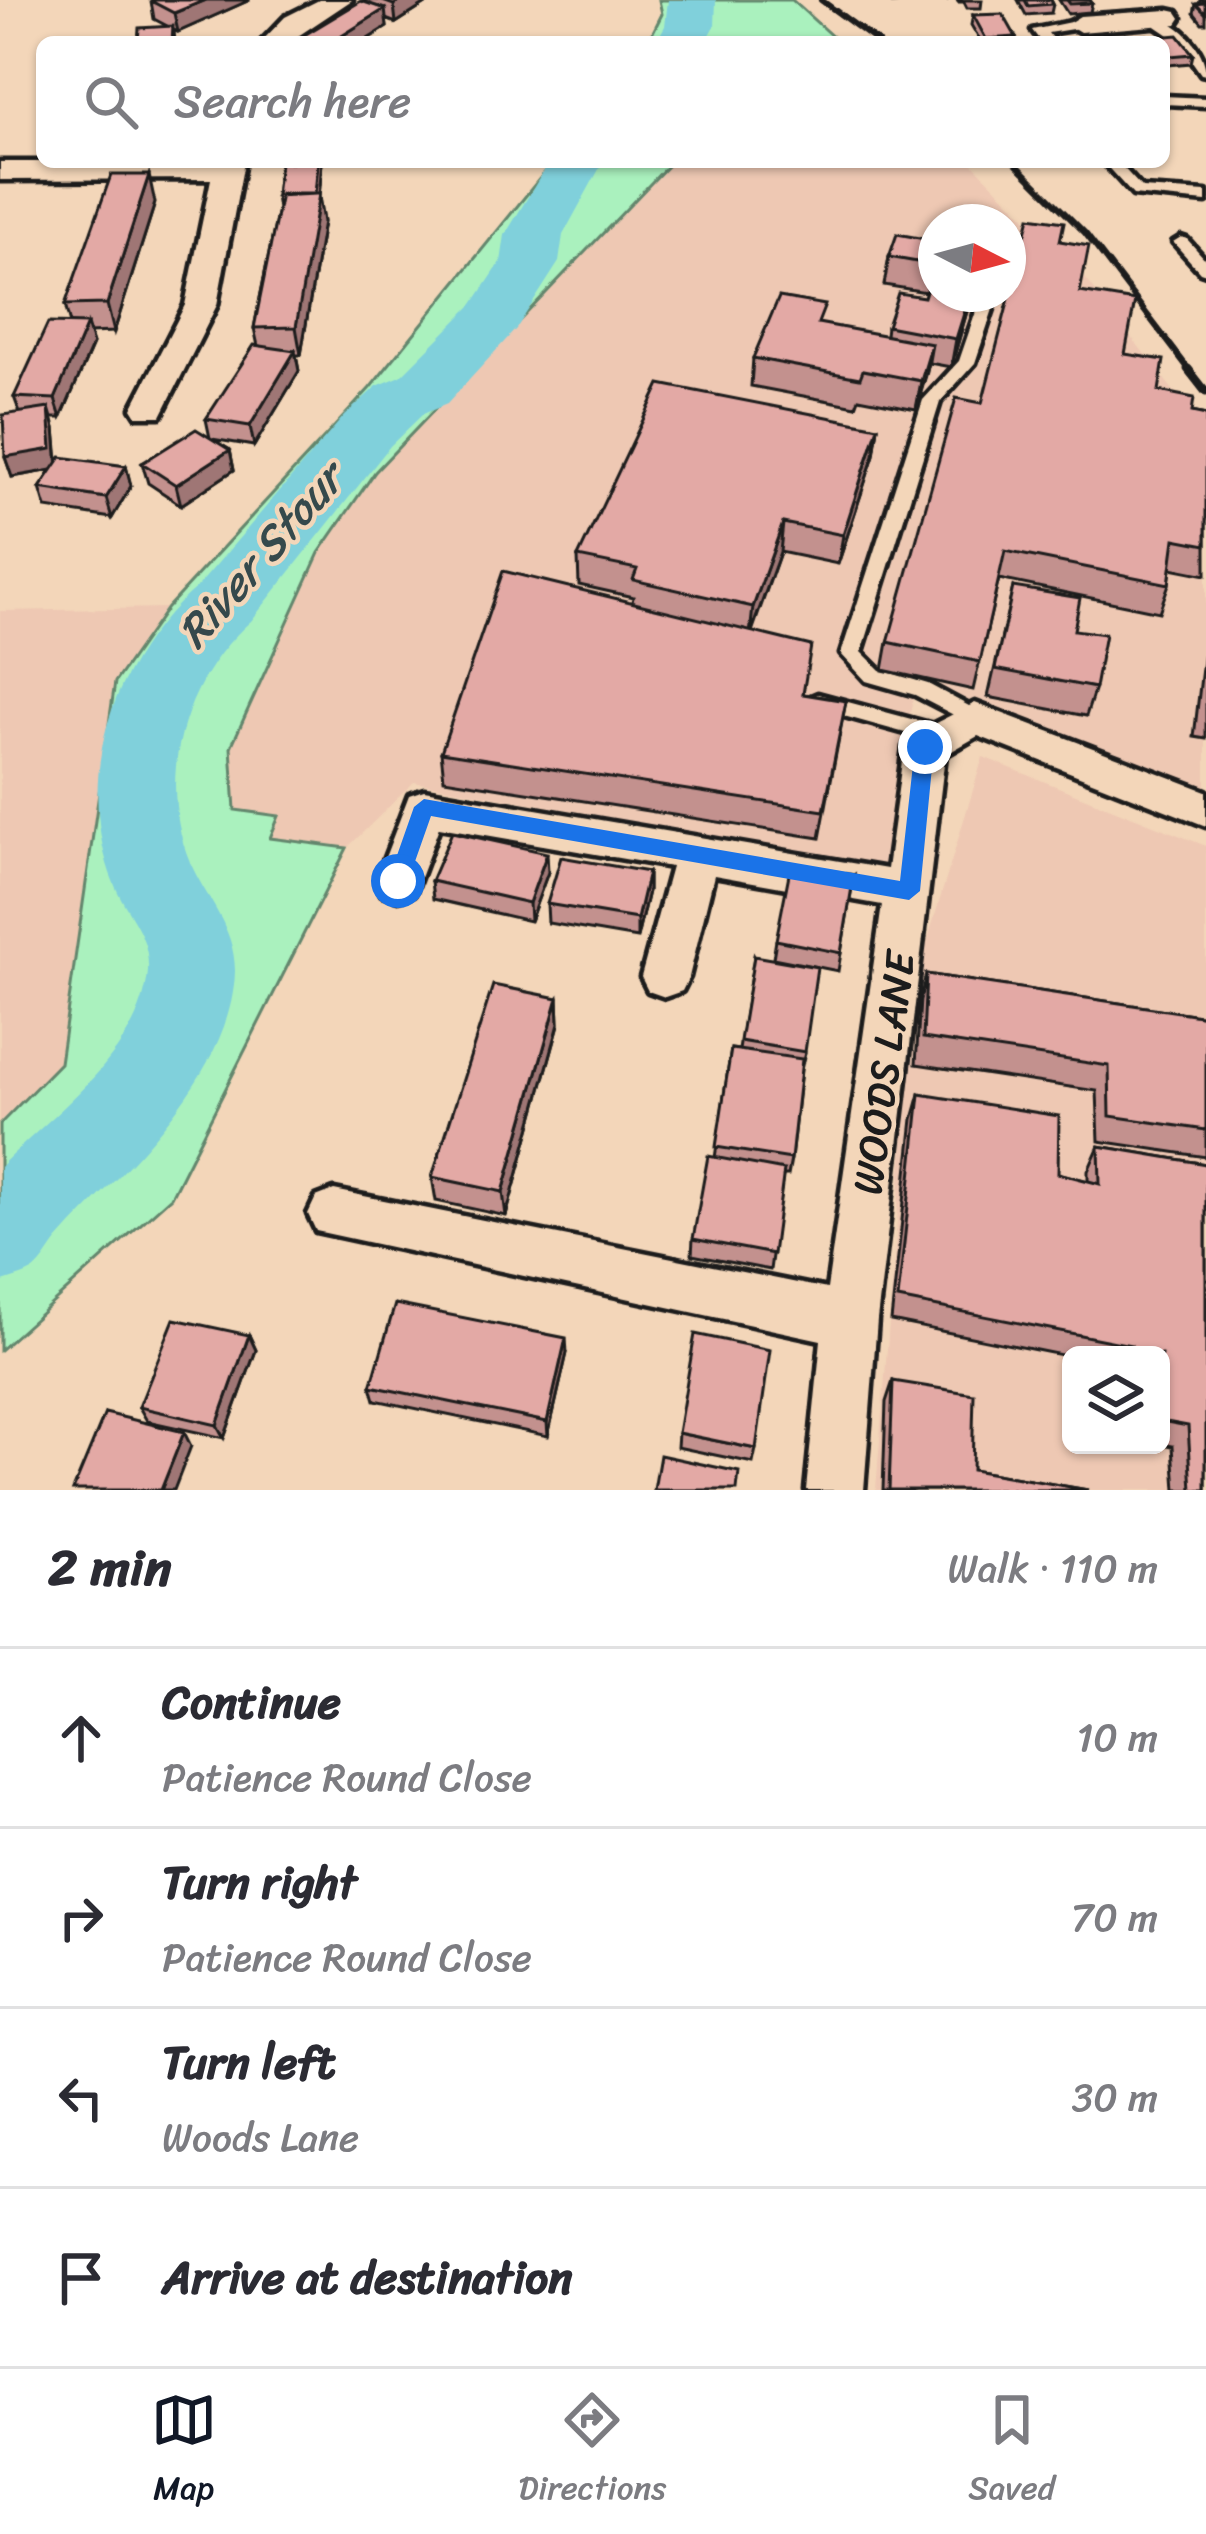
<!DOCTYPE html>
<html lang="en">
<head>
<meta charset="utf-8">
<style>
  :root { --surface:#fff; --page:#f2f2f3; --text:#2b2b33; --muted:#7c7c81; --line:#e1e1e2; --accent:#111827 }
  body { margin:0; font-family:Sriracha,sans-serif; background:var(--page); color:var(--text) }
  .controls { position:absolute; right:36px; bottom:36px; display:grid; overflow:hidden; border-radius:18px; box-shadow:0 3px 9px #0004 }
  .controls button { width:108px; height:108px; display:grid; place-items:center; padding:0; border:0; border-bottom:3px solid var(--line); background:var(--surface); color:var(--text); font:60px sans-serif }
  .compass { position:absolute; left:918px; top:204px; width:108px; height:108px; border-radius:50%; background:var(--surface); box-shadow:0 3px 9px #0004; rotate:96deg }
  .stop { position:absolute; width:36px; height:36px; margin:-27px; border:9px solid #1a73e8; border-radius:50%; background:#fff }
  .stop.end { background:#1a73e8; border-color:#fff; box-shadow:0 3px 12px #0008 }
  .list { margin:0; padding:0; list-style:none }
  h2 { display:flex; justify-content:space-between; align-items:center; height:156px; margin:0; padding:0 48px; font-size:51px }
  h2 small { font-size:39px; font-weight:400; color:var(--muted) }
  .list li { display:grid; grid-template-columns:78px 1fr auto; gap:36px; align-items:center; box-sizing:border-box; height:180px; padding:0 48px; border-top:3px solid var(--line) }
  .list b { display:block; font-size:45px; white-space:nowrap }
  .list p { margin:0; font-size:39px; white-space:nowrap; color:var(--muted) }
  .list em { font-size:39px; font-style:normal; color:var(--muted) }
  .icon { flex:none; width:66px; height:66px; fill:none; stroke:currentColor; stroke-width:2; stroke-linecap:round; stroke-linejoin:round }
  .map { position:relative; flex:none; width:1206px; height:1490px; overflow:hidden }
  .search { position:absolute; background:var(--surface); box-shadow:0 3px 9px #0004; left:36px; right:36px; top:36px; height:132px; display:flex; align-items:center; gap:30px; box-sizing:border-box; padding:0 42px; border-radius:18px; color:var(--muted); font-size:45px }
  .sheet { height:876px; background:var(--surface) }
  nav { display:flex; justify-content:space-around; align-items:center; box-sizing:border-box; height:168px; border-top:3px solid var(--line); background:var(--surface); font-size:33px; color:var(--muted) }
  nav a { display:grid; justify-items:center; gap:6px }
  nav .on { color:var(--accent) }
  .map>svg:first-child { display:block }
</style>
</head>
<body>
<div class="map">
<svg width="1206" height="1490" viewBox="0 0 1206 1490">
  <rect width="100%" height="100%" fill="#f3d6b9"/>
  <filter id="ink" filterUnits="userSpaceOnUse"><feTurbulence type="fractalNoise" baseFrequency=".00833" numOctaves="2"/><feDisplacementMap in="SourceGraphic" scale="24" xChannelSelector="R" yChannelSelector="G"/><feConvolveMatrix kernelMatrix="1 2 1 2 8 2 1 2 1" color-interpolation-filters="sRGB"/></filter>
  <g filter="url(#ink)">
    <!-- built -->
    <path fill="#eec8b3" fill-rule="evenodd" d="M666 162H971L1082 274 1206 432V789L913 698 884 867 414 782 347 848 269 838 279 817 235 811 231 747 319 553 375 472ZM936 222H1008V294H936Z
      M167 608 115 682 60 1063 0 1124V611Z
      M983 757 1206 846V1490H876L916 978ZM1071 1355H1161V1445H1071Z"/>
    <!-- green -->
    <path fill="#aaf1be" stroke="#63866d" stroke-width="3" d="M659 0H792L836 40 648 42 662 14Z
      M553 162H671L375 472 319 553 231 747 235 810 279 816 270 838 347 848 171 1197 0 1350V1124L60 1063 115 682 167 608 370 388Z"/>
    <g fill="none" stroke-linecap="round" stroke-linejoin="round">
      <!-- river -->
      <path fill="#80d0db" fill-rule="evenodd" d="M668 0H716L715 26 706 42H656L665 26Z
        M549 162H603L563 235 559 262 516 329 447 404 423 414 390 446 251 621C184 679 155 778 190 862 206 899 235 927 235 971 233 1049 171 1121 120 1175 99 1197 77 1218 57 1241 50 1250 43 1263 34 1270 25 1276 10 1279 0 1283V1167C47 1119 121 1067 142 1001 162 937 128 925 110 873 75 768 116 654 199 585L344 416 377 386 401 376 473 304 501 262 505 235Z"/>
      <defs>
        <path id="service" d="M1150 16C1177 18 1206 48 1206 75L1201 74 1178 41 1150 22Z
          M1080 20 1085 21V27L1048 33 1055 42H1041L1032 30Z
          M1164 96 1206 98V106L1164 104Z
          M1103 162H1118L1142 188 1206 192V202L1133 195Z
          M1181 237 1187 239 1206 260V274L1200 272 1173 242Z
          M982 294H998L975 363 940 402 862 652 880 670 928 684 982 713 985 718 982 723 975 726 915 695 866 681 841 654 923 400 959 361Z
          M818 694 945 728 955 736 945 744 811 707 808 702 811 697Z"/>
        <path id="minor" d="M319 0H352L289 42H261L285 17Z
          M1168 10 1177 12 1181 18 1177 24 1080 32 1067 24 1080 16Z
          M0 162H244L217 305 161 416H137L132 408 185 305 211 179 0 180Z
          M975 703 1206 791V826L978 736 945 755 877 1320 864 1490H806L821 1340 316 1231 308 1214 316 1197 334 1190 827 1289 882 905 714 875 689 977 682 991 665 997 648 991 641 977 671 867 439 827 414 894 398 899 382 894 376 881 409 795 424 790 887 869 904 747 910 736Z"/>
      </defs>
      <!-- service casing -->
      <use href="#service" stroke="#1c1c1c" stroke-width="9"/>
      <!-- minor casing -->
      <use href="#minor" stroke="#1c1c1c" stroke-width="9"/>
      <!-- service -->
      <use href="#service" fill="#f3d6b9" fill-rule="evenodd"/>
      <!-- minor -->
      <use href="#minor" fill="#f3d6b9" fill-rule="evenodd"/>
      <!-- rail-far1 -->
      <path stroke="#1c1c1c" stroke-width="6" d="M821 0 878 42
        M1014 162 1085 233 1191 372"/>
      <!-- rail -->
      <path stroke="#1c1c1c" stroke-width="9" d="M1188 369 1206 392"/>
    </g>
    <!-- wall -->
    <path fill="#c3918e" stroke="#1c1c1c" stroke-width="3" d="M152 0H250L178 32 174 30 175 42H138L169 27 154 19 151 1Z
      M364 0H432L396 23 386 19 387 27 363 42H302L301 37Z
      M890 0H948L892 4Z
      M957 0H982L981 8H967L964 2H958Z
      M1018 0H1051L1053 4 1051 13 1026 15Z
      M1059 0H1090L1092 3 1090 12 1068 14Z
      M1200 0H1206V23H1202L1194 13 1196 4H1199Z
      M973 15 1016 37 1015 42H981L971 25Z
      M1156 37 1193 54 1191 63 1168 65 1164 60V42H1154Z
      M280 162H322L319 197 323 222 301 355H296L299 371 254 446 212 439 230 450 234 470 181 505 148 483 142 463 210 438 206 419 258 346 254 328 278 209 276 196Z
      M155 203 114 332 89 333 93 344 61 418H52L55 428 58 461 126 466 131 486 112 518 46 508 40 488 52 470 12 477 5 457 20 413 14 397 70 324 65 305Z
      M936 241V294H972L951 367 929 363 916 409 859 398 856 406 751 386 753 358 886 335 887 326 924 297 926 292 884 285 889 257Z
      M1060 241 1080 292 1125 354 1159 391 1192 412 1206 415V575L1171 568 1169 584 1159 612 999 579 973 690 883 670 888 642 982 403Z
      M878 427 874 455 838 564 780 552 752 632 804 694 846 701 820 838 444 779 441 752 632 602 633 597 579 585 578 557Z
      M1013 587 1074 630 1095 688 1086 716 988 697Z
      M1206 633V739L1194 737Z
      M548 872 530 921 433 899 431 881Z
      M648 872V891L637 938 548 923 547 904Z
      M854 875 838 971 773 958 776 940Z
      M754 956 805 1052 801 1070 791 1159 788 1175H783L770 1270 692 1255 693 1239 715 1158 731 1049 739 1050Z
      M926 974 1206 1016V1157L1099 1141 1097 1091 916 1064 920 1000Z
      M558 998 559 1024 506 1216 436 1201 432 1177Z
      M920 1094 1058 1173 1088 1181V1171L1099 1146 1206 1164V1490H1176L1173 1446 1161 1444V1355H1071V1357L891 1321 913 1119Z
      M249 1335 256 1350 224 1438 147 1421 139 1407Z
      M567 1353 548 1436 375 1400 371 1386Z
      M893 1381 972 1470 1088 1490H883L886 1402Z
      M678 1433 756 1449 753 1463 677 1447Z"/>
    <!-- shaded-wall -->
    <path fill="#9f7674" stroke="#1c1c1c" stroke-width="3" d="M206 0H250L178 32 174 13Z
      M402 0H432L396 23 394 5Z
      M385 9 387 27 363 42H332Z
      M318 162H322L319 197 323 222 301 355 296 327Z
      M149 175 155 203 114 332 107 304Z
      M970 294H972L951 367 956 339Z
      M87 324 93 344 61 418 55 399Z
      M932 344 927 372 916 409 921 381Z
      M295 351 299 371 254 446 250 426Z
      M49 408 55 428 58 469 12 477 5 457Z
      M878 427 874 455 838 564 843 535Z
      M230 450 234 470 181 505 176 485Z
      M126 466 131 486 112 518 106 498Z
      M783 523 780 552 750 635 753 607Z
      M547 853 548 872 530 921 529 903Z
      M648 872V891L637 938V919Z
      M558 998 559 1024 506 1216 503 1192Z
      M249 1335 256 1350 224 1438 217 1425Z
      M566 1338 567 1353 548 1436 547 1422Z
      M184 1432 191 1446 174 1490H161Z"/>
    <!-- building -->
    <path fill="#e3a9a5" stroke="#1c1c1c" stroke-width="3" d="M152 0H206L174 13 151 1Z
      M380 0H402L394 5Z
      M1025 0H1051L1053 4 1028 6Z
      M1067 0H1090L1092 3 1070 4Z
      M1202 0H1206V14L1196 4 1204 3Z
      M361 1 385 9 332 42H314L301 37Z
      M1003 14 1016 37 986 39 973 15Z
      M173 26 172 42H138L139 28Z
      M1147 35 1151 42H1118L1115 37Z
      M1178 35 1193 54 1170 56 1164 48V42H1160L1156 37Z
      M1102 36 1105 42H1079L1077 38Z
      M280 162H318L315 194 276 196Z
      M111 175H149L107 304 65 305Z
      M281 194H319L296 327 254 328Z
      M1030 217 1064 222 1060 241 1089 246 1080 292 1135 301 1125 354 1164 360 1159 391 1194 398 1192 412 1206 415V545L1175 539 1169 584 1005 551 980 662 888 642 956 398 982 403Z
      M897 234 936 241V294H970L956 339 887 326 898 293 924 297 934 265 889 257Z
      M779 297 825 305 818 323 932 344 921 381 863 370 860 378 753 358Z
      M48 323 87 324 55 399 14 397Z
      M254 345 295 351 250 426 206 419Z
      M660 384 878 427 843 535 783 523 753 607 633 580 637 569 578 557Z
      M49 408 52 449 5 457 3 415Z
      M196 429 230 450 176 485 142 463Z
      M61 457 126 466 106 498 40 488Z
      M503 571 811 646 803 694 846 701 824 811 441 752Z
      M1013 587 1080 598 1074 630 1105 634 1095 688 995 669Z
      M452 832 547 853 529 903 431 881Z
      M561 857 648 872 637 919 547 904Z
      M791 864 854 875 841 953 776 940Z
      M754 956 817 967 805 1052 740 1041Z
      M926 974 1206 1016V1130L1110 1116 1109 1066 923 1038Z
      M493 985 558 998 503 1192 432 1177Z
      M731 1049 802 1059 791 1159 716 1147Z
      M920 1094 1059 1116 1058 1173 1100 1184 1099 1146 1206 1164V1490H1192L1188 1426 1161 1421V1355H1132L1131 1345 898 1299Z
      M708 1156 784 1170 773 1254 693 1239Z
      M395 1304 566 1338 547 1422 371 1386Z
      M174 1319 249 1335 217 1425 139 1407Z
      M695 1334 770 1350 756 1449 678 1433Z
      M893 1381 974 1394 972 1470 1088 1490H889Z
      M105 1413 184 1432 161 1490H73Z
      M660 1455 739 1472 737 1490H654Z"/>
  </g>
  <!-- route -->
  <path fill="#1a73e8" d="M925 740 934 747 920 891 909 900 431 816 406 887H391L388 881 414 807 424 799 900 881 915 747Z"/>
  <g text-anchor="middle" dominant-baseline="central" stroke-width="9" stroke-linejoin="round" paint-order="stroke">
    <!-- street labels -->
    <g font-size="42" fill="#1c1c1c" stroke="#f3d6b9">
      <text transform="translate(884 1073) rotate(-82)">WOODS LANE</text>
    </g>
    <!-- water labels -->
    <g font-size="45" font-style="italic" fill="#35494c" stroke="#f3d6b9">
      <text transform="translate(260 556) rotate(-49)">River Stour</text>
    </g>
  </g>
</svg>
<div class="controls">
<button><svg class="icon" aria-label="layers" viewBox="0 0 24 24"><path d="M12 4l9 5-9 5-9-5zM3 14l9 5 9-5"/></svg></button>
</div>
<svg class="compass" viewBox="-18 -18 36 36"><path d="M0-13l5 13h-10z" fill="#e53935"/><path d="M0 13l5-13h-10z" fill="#7c7c81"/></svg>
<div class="stop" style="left:398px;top:881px"></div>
<div class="stop end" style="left:925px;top:747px"></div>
<div class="search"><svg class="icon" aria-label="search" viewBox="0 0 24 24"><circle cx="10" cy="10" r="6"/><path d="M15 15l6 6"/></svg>Search here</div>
</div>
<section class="sheet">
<h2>2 min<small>Walk · 110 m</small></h2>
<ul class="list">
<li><svg class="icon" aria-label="ahead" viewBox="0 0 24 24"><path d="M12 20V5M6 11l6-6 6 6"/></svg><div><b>Continue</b><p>Patience Round Close</p></div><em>10 m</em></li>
<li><svg class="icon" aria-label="right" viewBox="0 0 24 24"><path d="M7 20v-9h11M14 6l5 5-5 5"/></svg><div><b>Turn right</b><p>Patience Round Close</p></div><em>70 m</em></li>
<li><svg class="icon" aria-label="left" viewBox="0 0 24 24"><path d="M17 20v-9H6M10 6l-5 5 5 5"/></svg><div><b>Turn left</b><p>Woods Lane</p></div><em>30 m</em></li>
<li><svg class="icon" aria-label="arrive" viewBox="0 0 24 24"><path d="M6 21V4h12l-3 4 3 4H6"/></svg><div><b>Arrive at destination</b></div></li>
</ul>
</section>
<nav>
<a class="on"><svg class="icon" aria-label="map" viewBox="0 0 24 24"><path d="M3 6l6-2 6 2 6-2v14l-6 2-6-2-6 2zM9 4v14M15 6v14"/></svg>Map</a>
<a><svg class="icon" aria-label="directions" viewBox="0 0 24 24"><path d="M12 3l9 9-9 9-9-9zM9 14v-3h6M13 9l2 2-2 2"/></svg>Directions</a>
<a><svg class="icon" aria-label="saved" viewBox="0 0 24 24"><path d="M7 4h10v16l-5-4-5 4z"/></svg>Saved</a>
</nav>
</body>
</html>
